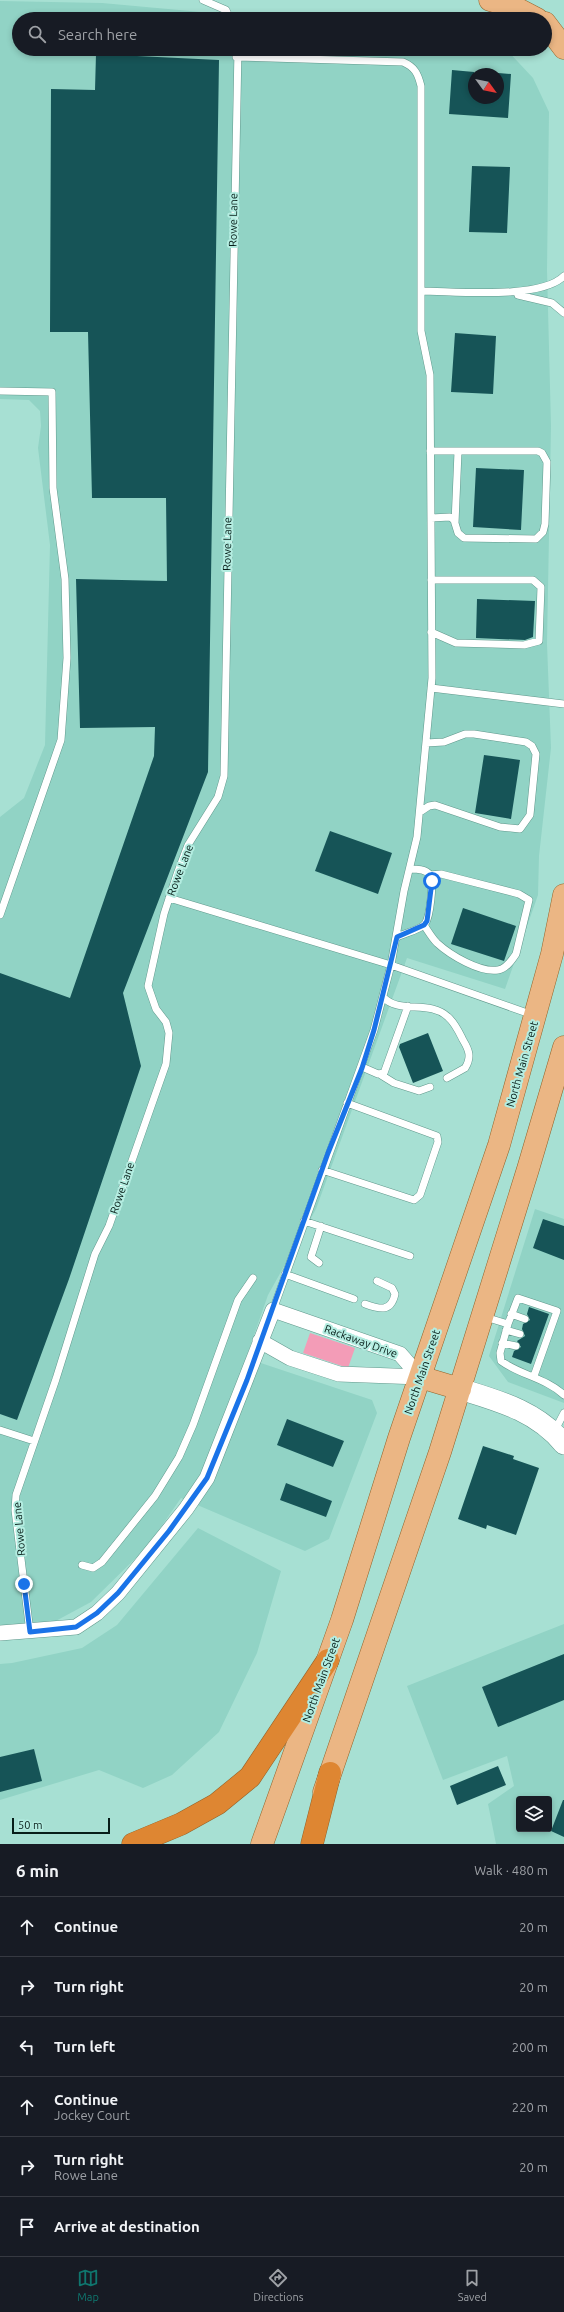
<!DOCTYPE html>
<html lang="en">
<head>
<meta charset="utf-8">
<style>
  :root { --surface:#171b24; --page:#20242c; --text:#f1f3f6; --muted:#9ea1a6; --line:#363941; --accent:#0f766e }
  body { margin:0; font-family:Ubuntu,sans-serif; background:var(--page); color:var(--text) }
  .controls { position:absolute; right:12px; bottom:12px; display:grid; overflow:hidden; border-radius:4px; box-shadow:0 2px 6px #0003 }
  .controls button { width:36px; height:36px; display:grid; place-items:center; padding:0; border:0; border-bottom:1px solid var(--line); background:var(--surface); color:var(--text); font:20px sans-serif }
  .compass { position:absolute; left:468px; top:68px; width:36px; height:36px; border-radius:50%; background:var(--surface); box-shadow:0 2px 6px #0003; rotate:123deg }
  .scale { position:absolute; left:12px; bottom:10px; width:98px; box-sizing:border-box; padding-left:4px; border:2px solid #071e19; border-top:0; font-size:11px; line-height:14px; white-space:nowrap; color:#071e19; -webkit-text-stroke:3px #b4ede1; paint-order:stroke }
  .stop { position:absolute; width:12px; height:12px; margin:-9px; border:3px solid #1a73e8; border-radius:50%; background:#fff }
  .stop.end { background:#1a73e8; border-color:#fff; box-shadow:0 1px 4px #0008 }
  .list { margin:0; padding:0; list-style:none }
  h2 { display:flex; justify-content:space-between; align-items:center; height:52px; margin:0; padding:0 16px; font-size:17px }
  h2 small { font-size:13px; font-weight:400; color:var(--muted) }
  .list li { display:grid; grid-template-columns:26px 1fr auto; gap:12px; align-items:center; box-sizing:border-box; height:60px; padding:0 16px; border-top:1px solid var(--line) }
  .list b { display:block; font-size:15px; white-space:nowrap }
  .list p { margin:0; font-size:13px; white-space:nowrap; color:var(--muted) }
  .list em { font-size:13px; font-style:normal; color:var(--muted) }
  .icon { flex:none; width:22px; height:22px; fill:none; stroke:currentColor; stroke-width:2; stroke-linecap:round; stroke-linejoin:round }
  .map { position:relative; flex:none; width:564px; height:1844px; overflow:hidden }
  .search { position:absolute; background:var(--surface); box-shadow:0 2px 6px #0003; left:12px; right:12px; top:12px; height:44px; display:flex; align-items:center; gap:10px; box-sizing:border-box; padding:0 14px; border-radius:22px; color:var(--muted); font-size:15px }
  .sheet { height:412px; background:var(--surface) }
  nav { display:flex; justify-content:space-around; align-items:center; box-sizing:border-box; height:56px; border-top:1px solid var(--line); background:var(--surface); font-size:11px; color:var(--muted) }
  nav a { display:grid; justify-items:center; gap:2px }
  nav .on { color:var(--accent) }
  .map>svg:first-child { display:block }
</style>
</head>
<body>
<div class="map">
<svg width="564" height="1844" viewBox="0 0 564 1844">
  <rect width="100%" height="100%" fill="#a7e0d3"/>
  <!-- built -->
  <path fill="#91d3c5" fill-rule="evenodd" d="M0 1 102 3 212 13 219 19H19V49H506L533 78 549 112 547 270 551 426 547 644 551 748 539 856 538 895 505 989 407 958 316 1209 268 1295 246 1358 372 1400 377 1413 329 1539 305 1551 181 1498 147 1547 91 1602 52 1623 12 1629 0 1625V817L24 798 45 745 50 545 38 448 41 426 40 411 29 400 0 399ZM474 74H498V98H474Z
    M535 1209 564 1219V1403L508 1382 489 1356Z
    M198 1528 281 1571 257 1653 219 1732 172 1775 143 1788 99 1770 0 1800V1664L12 1663 82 1648 117 1625Z
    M564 1624V1844H496L488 1804 514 1786 507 1756 443 1780 407 1686ZM519 1799H549V1829H519Z"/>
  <!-- green -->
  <path fill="#f39cb7" d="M310 1333 355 1348 348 1368 303 1353Z"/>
  <!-- building -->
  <path fill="#165457" d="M96 54 219 60 208 772 123 993 141 1066 69 1279 17 1420 0 1414V973L70 998 154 756 155 727 80 728 76 579 167 581 166 498H92L88 332H50L51 89 95 90Z
    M452 70 474 72V98H498V73L511 74 508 118 449 114Z
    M472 166 510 167 507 233 469 232Z
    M455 333 496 336 493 394 451 392Z
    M476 468 524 470 521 530 473 527Z
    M477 599 535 601 533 637 525 640 476 638Z
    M484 755 520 760 511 819 475 813Z
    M330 831 392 853 378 894 315 871Z
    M463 908 516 926 504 961 451 944Z
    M428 1033 443 1071 413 1083 399 1047 400 1044Z
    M543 1219 564 1226V1260L533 1248Z
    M529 1307 549 1314 531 1364 512 1357 514 1351 521 1347 517 1341 525 1336 522 1329 523 1324 530 1320 527 1314Z
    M287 1419 344 1441 333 1467 277 1445Z
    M483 1446 514 1456 513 1459 539 1468 516 1535 487 1525 486 1529 458 1519Z
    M286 1483 332 1501 326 1517 280 1500Z
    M564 1654V1700L498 1727 482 1687Z
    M34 1749 42 1781 0 1792V1757Z
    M498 1766 506 1785 457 1805 450 1786Z
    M563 1800H564V1837L551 1831Z"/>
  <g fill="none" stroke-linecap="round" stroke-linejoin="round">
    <defs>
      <path id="lane" d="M203 0 226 10 230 19
        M236 57 403 62C415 67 418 74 421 86V331L430 375 432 678 417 837 404 891 391 965 374 1030 273 1310
        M421 291C455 291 540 300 564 276
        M518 295 552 303 564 313
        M0 391 52 392 53 488 65 579 67 658 61 740 0 915
        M430 451H538L542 453 547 462 545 524 543 532 536 539 464 538 458 533 454 520 450 517 431 518
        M455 523 458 452
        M431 580H533L541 587 539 641 524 645 456 643 431 632
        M431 688 564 704
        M420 812 429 806 435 805 500 827 520 829 530 815 536 754 532 746 526 742 474 734H465L444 742 426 743
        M169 898 391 965 533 1015
        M424 925C428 931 432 938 437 943 450 955 480 973 498 970 506 969 512 960 516 954L529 900 519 894 441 874 430 875
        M397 937C405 933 420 930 425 924 430 917 434 882 430 875 426 869 416 869 410 869
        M383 997C400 1015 429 999 448 1017 455 1023 459 1032 463 1040 469 1050 472 1057 465 1068L447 1078
        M362 1067 378 1074 384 1073 408 1006
        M381 1075 394 1083 419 1091 430 1087
        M322 1170 414 1200 420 1195 438 1142 437 1136 347 1103
        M304 1221 410 1256
        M319 1263 311 1257 321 1226
        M285 1274 354 1299
        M365 1304C379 1309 391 1313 395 1294L392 1288 377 1281
        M511 1314 525 1319
        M485 1317 508 1324 500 1353 501 1361C520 1375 546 1378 564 1395
        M508 1324 518 1298 557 1311 534 1376
        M506 1330 520 1334
        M502 1343 516 1346
        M0 1430 34 1441
        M554 1432 564 1413
        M82 1565 93 1568 102 1562 155 1496 179 1457 193 1425 238 1300 253 1278
        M30 1632 15 1510 16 1495 56 1379 95 1254 109 1226 166 1064 169 1033 166 1022 156 1009 148 986 164 914 177 874 188 845 218 797 224 776 238 49"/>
      <path id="street" d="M260 1341 290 1358 339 1374 420 1377
        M0 1633 76 1627 97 1613 118 1593 186 1509 207 1478 273 1310 400 1354 420 1377"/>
      <path id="secondary" d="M460 1389C499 1401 537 1411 564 1444"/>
      <path id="primary" d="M490 0 514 7 537 19
        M545 23 564 48
        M420 1377 460 1389
        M324 1792 440 1452 528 1169 564 1047
        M262 1844 342 1620 399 1438 499 1145 552 954 564 895"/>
      <path id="highway" d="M133 1844 181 1824 217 1804 250 1777 328 1660
        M312 1844 330 1773"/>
    </defs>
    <!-- lane casing -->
    <use href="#lane" stroke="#61988c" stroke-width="8"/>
    <!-- street casing -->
    <use href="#street" stroke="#61988c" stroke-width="16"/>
    <!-- secondary casing -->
    <use href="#secondary" stroke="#61988c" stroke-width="22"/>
    <!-- primary casing -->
    <use href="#primary" stroke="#936229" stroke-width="23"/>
    <!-- highway casing -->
    <use href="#highway" stroke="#936229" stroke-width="23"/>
    <!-- lane -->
    <use href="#lane" stroke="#fff" stroke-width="7"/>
    <!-- street -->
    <use href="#street" stroke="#fff" stroke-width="15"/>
    <!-- secondary -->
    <use href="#secondary" stroke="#fff" stroke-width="21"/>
    <!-- primary -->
    <use href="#primary" stroke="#ebb684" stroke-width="22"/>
    <!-- highway -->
    <use href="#highway" stroke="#de8632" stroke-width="22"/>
  </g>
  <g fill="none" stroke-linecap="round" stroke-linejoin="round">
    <!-- route -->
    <path stroke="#1a73e8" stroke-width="5" d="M24 1584 30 1632 76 1627 97 1613 118 1593 169 1531 207 1478 247 1380 328 1153 362 1068 374 1030 397 937 424 925 427 921 432 881"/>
  </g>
  <g text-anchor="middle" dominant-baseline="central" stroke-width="4" stroke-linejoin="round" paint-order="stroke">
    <!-- street labels -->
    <g font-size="11" fill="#071e19" stroke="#b4ede1">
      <text transform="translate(233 220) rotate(-89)">Rowe Lane</text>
      <text transform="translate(227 544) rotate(-89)">Rowe Lane</text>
      <text transform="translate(180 870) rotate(-69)">Rowe Lane</text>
      <text transform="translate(522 1064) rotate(-74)">North Main Street</text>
      <text transform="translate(122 1188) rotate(-71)">Rowe Lane</text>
      <text transform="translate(361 1341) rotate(20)">Rackaway Drive</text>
      <text transform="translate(422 1372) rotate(-71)">North Main Street</text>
      <text transform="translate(19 1529) rotate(-95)">Rowe Lane</text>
      <text transform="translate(321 1680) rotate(-70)">North Main Street</text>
    </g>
  </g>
</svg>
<div class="controls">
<button><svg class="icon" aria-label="layers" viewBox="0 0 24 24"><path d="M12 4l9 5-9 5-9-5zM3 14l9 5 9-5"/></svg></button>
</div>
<svg class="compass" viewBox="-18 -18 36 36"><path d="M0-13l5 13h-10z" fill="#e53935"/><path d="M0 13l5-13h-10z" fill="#9ea1a6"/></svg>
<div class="scale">50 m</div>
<div class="stop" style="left:432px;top:881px"></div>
<div class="stop end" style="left:24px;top:1584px"></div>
<div class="search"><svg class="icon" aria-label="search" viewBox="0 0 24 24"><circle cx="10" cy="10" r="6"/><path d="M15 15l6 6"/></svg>Search here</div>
</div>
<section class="sheet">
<h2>6 min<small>Walk · 480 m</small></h2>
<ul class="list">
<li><svg class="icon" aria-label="ahead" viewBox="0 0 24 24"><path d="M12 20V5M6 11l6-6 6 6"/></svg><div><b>Continue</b></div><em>20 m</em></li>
<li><svg class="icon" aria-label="right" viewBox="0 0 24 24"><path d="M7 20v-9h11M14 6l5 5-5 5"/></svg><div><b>Turn right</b></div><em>20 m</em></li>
<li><svg class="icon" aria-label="left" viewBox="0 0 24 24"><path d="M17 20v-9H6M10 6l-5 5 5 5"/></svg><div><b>Turn left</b></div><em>200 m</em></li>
<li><svg class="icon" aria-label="ahead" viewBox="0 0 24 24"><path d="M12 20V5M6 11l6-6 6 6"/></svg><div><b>Continue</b><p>Jockey Court</p></div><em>220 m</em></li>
<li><svg class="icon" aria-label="right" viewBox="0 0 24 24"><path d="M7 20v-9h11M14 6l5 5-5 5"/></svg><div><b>Turn right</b><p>Rowe Lane</p></div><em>20 m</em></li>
<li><svg class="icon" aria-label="arrive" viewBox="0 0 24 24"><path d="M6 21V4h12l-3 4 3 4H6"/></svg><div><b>Arrive at destination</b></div></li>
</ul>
</section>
<nav>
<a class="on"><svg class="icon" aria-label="map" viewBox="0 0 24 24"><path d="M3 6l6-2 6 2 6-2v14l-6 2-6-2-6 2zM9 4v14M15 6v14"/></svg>Map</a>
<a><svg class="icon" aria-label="directions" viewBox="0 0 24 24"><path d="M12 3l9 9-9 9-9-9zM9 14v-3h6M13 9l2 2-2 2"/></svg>Directions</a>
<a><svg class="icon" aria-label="saved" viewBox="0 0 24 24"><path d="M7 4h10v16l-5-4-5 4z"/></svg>Saved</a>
</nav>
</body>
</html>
